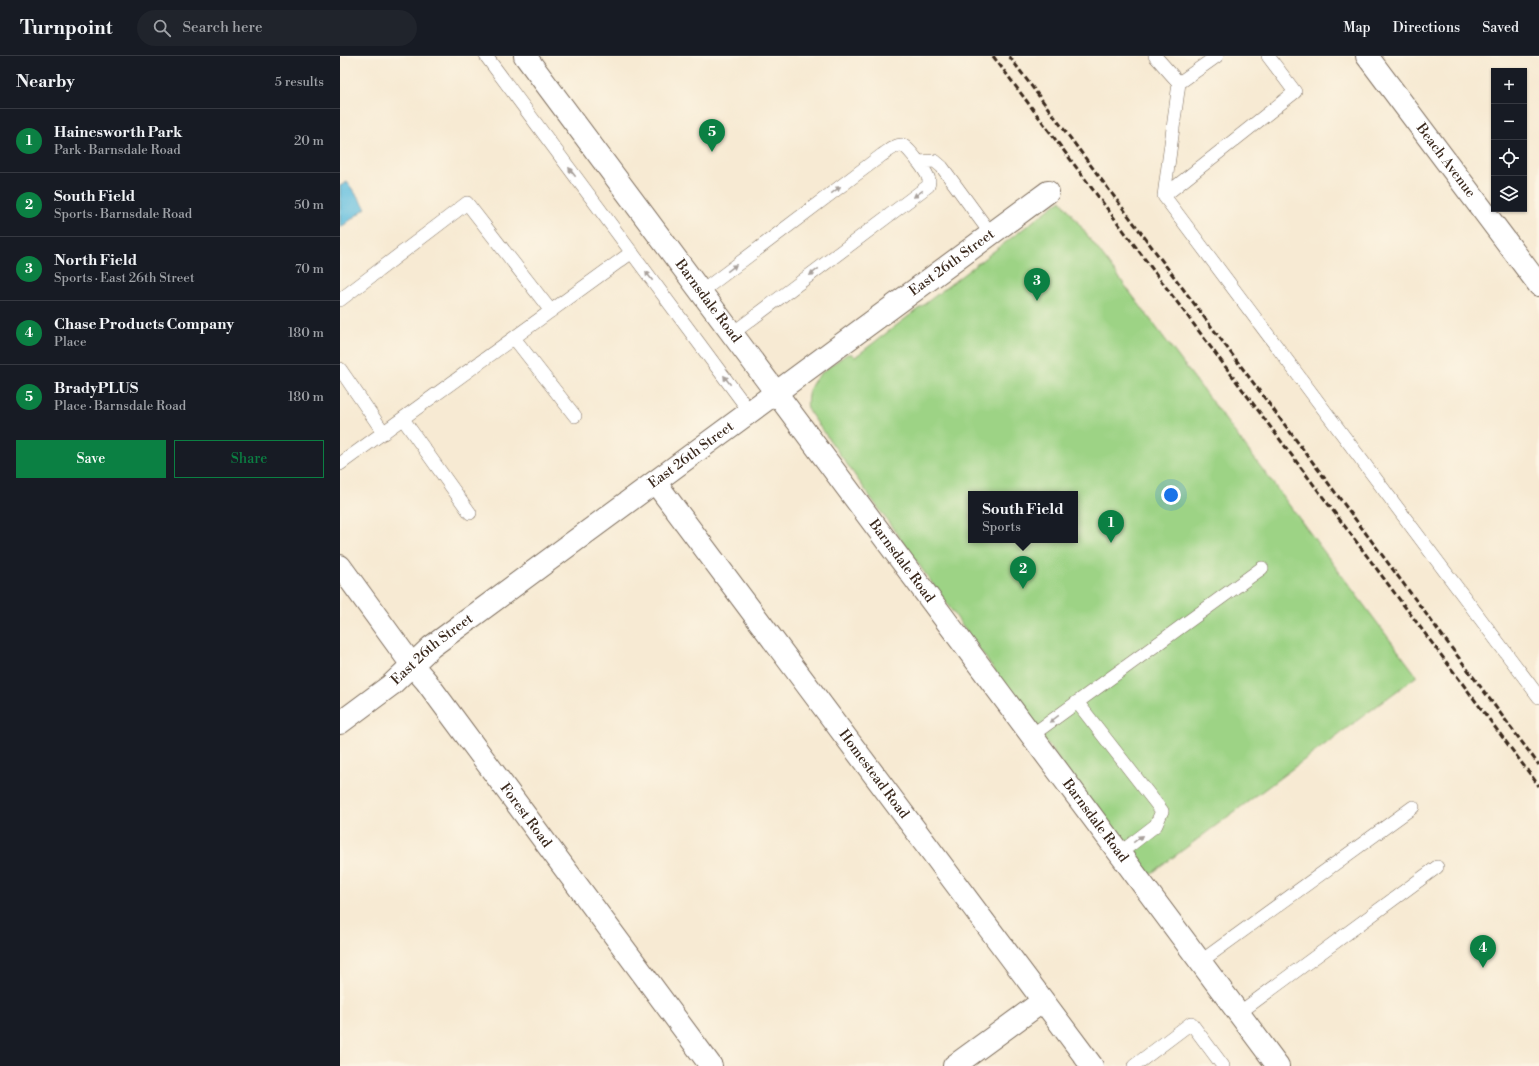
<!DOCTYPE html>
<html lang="en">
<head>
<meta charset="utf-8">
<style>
  :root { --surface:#171b24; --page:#20242c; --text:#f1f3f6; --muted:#9ea1a6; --line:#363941; --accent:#0b8043 }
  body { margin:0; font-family:"Libre Bodoni",serif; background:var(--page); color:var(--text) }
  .controls { position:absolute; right:12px; top:12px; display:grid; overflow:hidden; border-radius:0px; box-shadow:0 1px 3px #0004 }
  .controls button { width:36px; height:36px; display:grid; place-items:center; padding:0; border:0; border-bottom:1px solid var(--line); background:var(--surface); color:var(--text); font:20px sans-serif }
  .you { position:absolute; left:831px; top:439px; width:14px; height:14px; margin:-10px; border:3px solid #fff; border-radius:50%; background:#1a73e8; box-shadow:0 0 0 6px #1a73e833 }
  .badge { display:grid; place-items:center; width:26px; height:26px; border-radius:50%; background:var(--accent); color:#fff; font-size:13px; font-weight:700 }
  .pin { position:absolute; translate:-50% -33px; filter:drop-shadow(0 1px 2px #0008) }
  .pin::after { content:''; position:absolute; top:21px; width:14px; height:12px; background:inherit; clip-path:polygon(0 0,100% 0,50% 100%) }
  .popup { position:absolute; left:628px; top:435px; width:110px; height:52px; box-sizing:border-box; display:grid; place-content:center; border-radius:0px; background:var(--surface); filter:drop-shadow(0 1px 3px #0005); font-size:13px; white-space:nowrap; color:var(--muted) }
  .popup b { font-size:15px; color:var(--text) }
  .popup::after { content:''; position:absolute; left:50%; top:100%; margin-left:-8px; border:8px solid transparent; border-top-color:var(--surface) }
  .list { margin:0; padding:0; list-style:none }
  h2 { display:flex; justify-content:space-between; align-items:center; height:52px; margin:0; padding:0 16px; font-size:17px }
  h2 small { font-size:13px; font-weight:400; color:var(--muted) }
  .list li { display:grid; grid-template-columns:26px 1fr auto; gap:12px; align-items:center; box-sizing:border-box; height:64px; padding:0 16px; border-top:1px solid var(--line) }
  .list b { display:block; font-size:15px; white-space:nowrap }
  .list p { margin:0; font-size:13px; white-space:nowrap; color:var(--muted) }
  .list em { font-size:13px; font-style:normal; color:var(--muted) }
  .actions { display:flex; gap:8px; padding:12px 16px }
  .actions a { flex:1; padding:9px 0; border:1px solid var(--accent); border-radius:0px; text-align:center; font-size:14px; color:var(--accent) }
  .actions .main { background:var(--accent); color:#fff }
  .icon { flex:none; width:22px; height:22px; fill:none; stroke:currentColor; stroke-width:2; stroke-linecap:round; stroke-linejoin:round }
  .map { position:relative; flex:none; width:1199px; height:1010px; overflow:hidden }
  header { display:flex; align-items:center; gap:24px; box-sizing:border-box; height:56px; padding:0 20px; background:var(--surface); border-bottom:1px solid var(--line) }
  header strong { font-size:19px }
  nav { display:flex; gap:22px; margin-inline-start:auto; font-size:14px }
  .search { width:280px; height:36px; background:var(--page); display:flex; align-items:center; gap:10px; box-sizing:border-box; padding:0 14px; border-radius:22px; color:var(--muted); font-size:15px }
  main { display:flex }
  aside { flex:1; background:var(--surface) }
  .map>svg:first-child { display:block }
</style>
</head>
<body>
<header>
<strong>Turnpoint</strong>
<div class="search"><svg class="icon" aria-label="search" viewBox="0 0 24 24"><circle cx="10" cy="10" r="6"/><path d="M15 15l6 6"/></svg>Search here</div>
<nav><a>Map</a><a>Directions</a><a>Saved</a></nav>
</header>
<main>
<aside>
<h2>Nearby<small>5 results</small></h2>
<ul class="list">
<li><span class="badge">1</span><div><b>Hainesworth Park</b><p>Park · Barnsdale Road</p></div><em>20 m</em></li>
<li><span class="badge">2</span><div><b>South Field</b><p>Sports · Barnsdale Road</p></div><em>50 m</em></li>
<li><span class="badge">3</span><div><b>North Field</b><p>Sports · East 26th Street</p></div><em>70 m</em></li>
<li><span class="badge">4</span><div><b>Chase Products Company</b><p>Place</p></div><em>180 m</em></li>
<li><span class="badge">5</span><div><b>BradyPLUS</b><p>Place · Barnsdale Road</p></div><em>180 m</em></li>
</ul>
<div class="actions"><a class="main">Save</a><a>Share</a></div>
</aside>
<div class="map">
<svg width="1199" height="1010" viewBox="0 0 1199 1010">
  <rect width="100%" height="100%" fill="#fcf5e5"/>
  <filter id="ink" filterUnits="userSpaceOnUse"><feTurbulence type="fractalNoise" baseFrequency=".025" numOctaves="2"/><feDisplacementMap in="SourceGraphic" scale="8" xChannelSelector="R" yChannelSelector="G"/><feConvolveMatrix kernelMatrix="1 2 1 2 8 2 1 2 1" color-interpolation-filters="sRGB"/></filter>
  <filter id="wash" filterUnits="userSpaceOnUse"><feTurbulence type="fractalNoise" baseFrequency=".012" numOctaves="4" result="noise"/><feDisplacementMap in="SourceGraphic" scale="16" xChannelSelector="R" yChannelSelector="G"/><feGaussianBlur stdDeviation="0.9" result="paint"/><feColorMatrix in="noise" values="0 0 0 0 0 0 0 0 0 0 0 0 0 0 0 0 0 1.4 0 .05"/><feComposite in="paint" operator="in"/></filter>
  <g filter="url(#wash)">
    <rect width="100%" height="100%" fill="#f7ead3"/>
    <!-- green -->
    <path fill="#9dd385" stroke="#6c7e52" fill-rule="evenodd" d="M721 144 1077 620 804 823 468 354C463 324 487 313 507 298H512L515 301ZM631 438H735V484H631Z"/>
    <!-- water -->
    <path fill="#61bedf" stroke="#4e747e" d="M7 126 26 152 0 172V130Z"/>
  </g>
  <g filter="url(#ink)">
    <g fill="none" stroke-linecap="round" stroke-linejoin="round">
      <defs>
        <path id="service" d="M146 0 410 356
          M815 0 839 27
          M877 0 839 27 824 140 1199 641
          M578 106 595 105 602 111 651 178
          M824 140 955 36 928 0
          M361 236 542 99C547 96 556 88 562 89 568 91 588 117 589 124 589 126 589 128 588 130L393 277
          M0 244 127 147 211 255
          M174 282 235 360
          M0 313 44 377
          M63 363 130 457
          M0 408 292 196
          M737 646 822 755 816 769 780 797
          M692 679 922 512
          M860 906 1073 751
          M899 957 1097 811
          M794 1010 851 967 883 1010"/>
        <g id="minor">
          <path id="s1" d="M185 0 938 1010"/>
          <path id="s2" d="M1027 0 1199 229"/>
          <path id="s3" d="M315 426 752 1010"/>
          <path id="s4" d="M0 510 72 609 86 625 371 1010"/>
          <path id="s5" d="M0 667 51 629 91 591 708 136"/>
          <path d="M614 1010 703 945"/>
        </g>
      </defs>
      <!-- service casing -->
      <use href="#service" stroke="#7d6d5d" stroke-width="14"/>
      <!-- minor casing -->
      <use href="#minor" stroke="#7d6d5d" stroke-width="24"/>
      <!-- service -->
      <use href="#service" stroke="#fff" stroke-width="13"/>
      <!-- minor -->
      <use href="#minor" stroke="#fff" stroke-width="22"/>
      <!-- rail -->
      <path stroke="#3b2a1e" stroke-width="3" stroke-dasharray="6 3" stroke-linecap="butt" d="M653 0 1199 730
        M669 0 1199 709"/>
    </g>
    <!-- one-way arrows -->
    <defs><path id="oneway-solid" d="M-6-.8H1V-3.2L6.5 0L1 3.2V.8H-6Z"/></defs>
    <g fill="#a79f9a">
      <use href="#oneway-solid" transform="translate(232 116) rotate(-127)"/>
      <use href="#oneway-solid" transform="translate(496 134) rotate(-37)"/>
      <use href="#oneway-solid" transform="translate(578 138) rotate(144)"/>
      <use href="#oneway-solid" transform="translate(392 212) rotate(-37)"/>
      <use href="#oneway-solid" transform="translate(474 216) rotate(143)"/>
      <use href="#oneway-solid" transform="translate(309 220) rotate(-127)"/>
      <use href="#oneway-solid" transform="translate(387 324) rotate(-127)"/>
      <use href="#oneway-solid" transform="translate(714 663) rotate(144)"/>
      <use href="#oneway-solid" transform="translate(798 783) rotate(-37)"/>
    </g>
  </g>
  <g text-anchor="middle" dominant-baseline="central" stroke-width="4" stroke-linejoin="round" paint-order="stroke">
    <!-- street labels -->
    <g font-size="14" fill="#3b2a1e" stroke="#fcf5e5">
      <text stroke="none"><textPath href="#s2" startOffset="131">Beach Avenue</textPath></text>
      <text stroke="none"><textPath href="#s5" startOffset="766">East 26th Street</textPath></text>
      <text stroke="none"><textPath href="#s1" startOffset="306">Barnsdale Road</textPath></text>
      <text stroke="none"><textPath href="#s5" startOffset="442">East 26th Street</textPath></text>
      <text stroke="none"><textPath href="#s1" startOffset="630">Barnsdale Road</textPath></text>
      <text stroke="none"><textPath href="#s5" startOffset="118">East 26th Street</textPath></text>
      <text stroke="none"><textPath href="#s3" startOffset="365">Homestead Road</textPath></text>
      <text stroke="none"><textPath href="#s4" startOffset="311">Forest Road</textPath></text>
      <text stroke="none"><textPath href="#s1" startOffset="954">Barnsdale Road</textPath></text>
    </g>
  </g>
</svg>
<div class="controls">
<button>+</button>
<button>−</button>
<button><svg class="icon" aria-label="locate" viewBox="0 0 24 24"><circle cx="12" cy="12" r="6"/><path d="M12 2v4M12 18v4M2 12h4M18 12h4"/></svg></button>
<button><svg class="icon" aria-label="layers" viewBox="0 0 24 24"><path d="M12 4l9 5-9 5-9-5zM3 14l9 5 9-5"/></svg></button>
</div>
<div class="you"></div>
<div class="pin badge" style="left:771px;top:487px">1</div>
<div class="pin badge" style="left:683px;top:533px">2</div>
<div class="popup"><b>South Field</b>Sports</div>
<div class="pin badge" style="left:697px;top:245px">3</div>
<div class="pin badge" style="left:1143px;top:912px">4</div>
<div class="pin badge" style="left:372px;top:96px">5</div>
</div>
</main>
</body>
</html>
